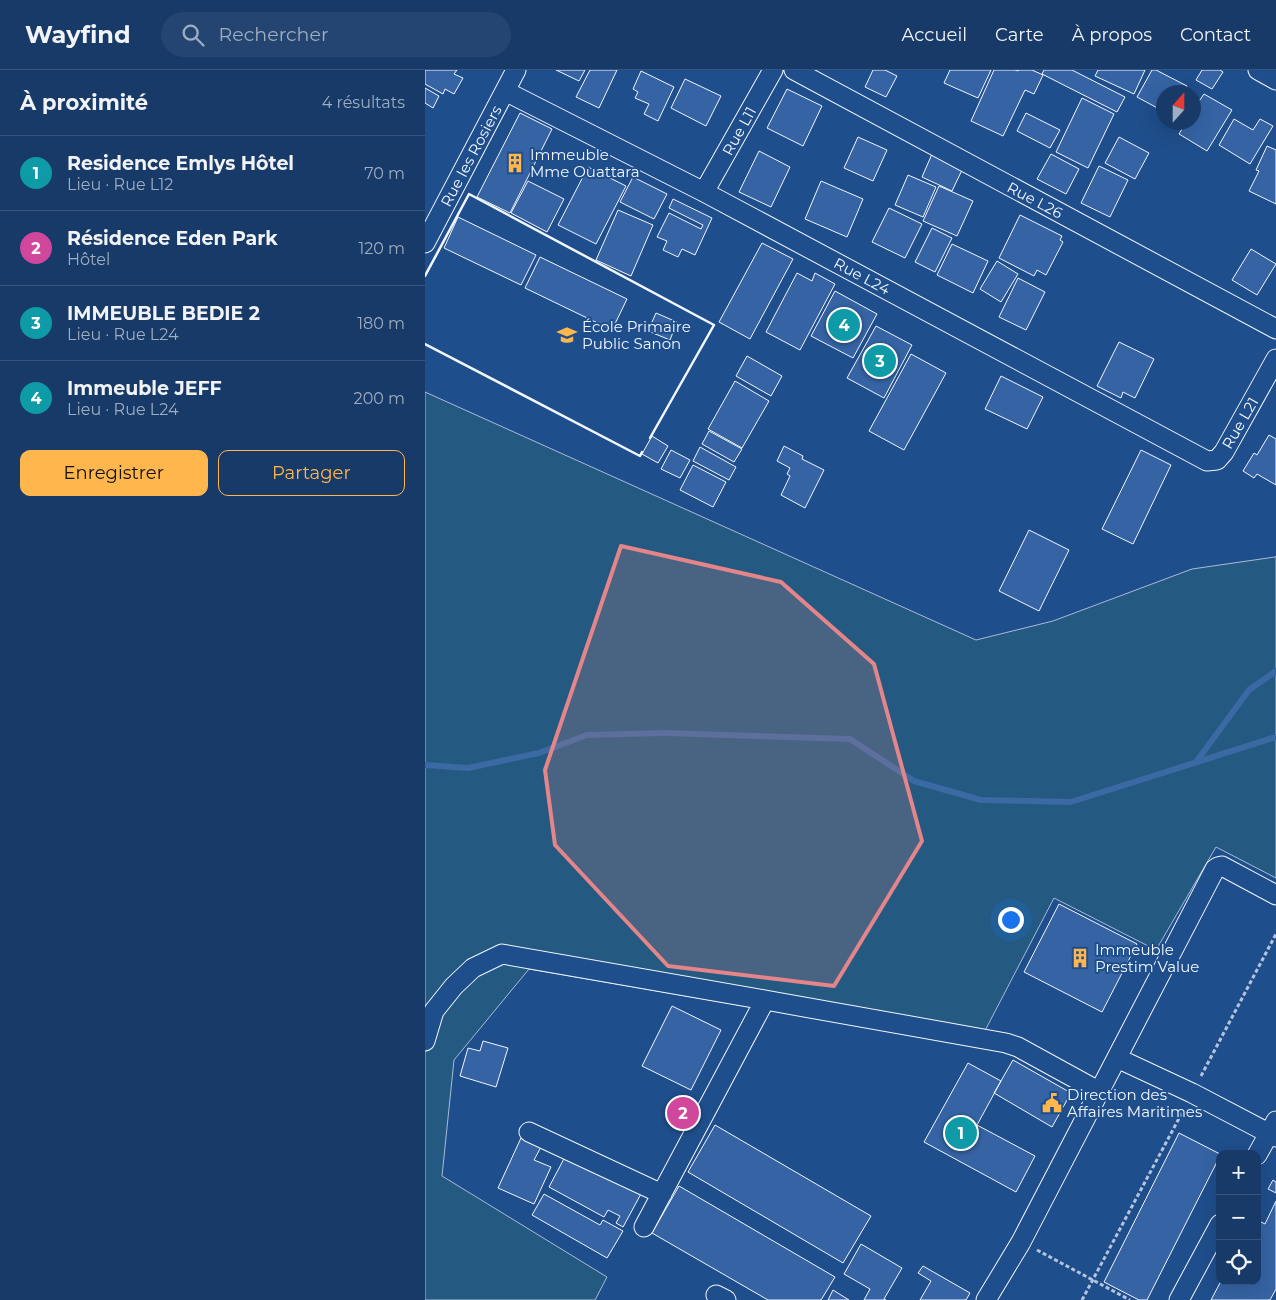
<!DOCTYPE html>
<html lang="fr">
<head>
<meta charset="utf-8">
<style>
  :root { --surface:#173a69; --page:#244571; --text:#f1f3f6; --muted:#9eadc0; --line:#36547d; --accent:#ffb74d }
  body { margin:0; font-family:Montserrat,sans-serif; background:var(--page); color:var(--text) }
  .controls { position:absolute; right:15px; bottom:15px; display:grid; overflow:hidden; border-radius:10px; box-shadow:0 5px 20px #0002 }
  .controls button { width:45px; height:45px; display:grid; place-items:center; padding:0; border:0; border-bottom:1px solid var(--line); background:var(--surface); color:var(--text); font:25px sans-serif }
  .compass { position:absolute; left:731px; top:15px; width:45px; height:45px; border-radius:50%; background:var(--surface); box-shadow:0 5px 20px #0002; rotate:21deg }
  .you { position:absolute; left:585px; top:849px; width:18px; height:18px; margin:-12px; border:4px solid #fff; border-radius:50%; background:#1a73e8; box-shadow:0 0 0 8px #1a73e833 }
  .badge { display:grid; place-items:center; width:32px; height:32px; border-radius:50%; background:var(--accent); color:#fff; font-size:16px; font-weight:700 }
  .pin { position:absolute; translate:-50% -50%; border:2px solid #fff; box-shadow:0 1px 5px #0006 }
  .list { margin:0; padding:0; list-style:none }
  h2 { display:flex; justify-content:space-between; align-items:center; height:65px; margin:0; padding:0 20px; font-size:21px }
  h2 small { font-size:16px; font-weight:400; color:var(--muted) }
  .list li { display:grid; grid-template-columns:32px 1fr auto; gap:15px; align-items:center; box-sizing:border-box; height:75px; padding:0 20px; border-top:1px solid var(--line) }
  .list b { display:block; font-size:19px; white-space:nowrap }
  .list p { margin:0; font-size:16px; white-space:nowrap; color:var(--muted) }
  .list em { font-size:16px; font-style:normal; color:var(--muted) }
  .actions { display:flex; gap:10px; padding:15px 20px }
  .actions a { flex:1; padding:11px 0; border:1px solid var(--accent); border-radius:10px; text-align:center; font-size:18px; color:var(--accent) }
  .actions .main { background:var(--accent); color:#111 }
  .icon { flex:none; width:28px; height:28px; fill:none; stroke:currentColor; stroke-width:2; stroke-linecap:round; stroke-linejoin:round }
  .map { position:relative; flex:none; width:851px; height:1230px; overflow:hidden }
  header { display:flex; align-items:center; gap:30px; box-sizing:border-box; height:70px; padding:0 25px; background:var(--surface); border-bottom:1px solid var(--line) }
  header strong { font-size:24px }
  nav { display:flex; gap:28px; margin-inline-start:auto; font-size:18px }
  .search { width:350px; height:45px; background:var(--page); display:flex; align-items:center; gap:12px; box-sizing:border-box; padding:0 18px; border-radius:28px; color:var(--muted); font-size:19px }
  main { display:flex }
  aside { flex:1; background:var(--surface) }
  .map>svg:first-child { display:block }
</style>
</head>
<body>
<header>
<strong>Wayfind</strong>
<div class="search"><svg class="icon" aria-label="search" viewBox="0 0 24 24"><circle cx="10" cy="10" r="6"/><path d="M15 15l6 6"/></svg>Rechercher</div>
<nav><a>Accueil</a><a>Carte</a><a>À propos</a><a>Contact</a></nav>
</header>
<main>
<aside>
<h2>À proximité<small>4 résultats</small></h2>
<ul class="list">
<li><span class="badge" style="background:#0f9aa8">1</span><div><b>Residence Emlys Hôtel</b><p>Lieu · Rue L12</p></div><em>70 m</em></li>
<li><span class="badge" style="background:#d1479c">2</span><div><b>Résidence Eden Park</b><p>Hôtel</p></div><em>120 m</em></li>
<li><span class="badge" style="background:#0f9aa8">3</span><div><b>IMMEUBLE BEDIE 2</b><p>Lieu · Rue L24</p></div><em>180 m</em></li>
<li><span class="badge" style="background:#0f9aa8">4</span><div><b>Immeuble JEFF</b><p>Lieu · Rue L24</p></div><em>200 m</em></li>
</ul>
<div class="actions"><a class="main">Enregistrer</a><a>Partager</a></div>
</aside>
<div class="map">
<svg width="851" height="1230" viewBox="0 0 851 1230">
  <rect width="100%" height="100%" fill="#1f4e8c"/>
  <!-- green -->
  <path fill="#245a82" stroke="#a8bbd7" d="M0 322 551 570 628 551 767 499 850 487 851 486V808L791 777 731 880 629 828 552 976 104 899 29 990 17 1106 182 1207 170 1230H0Z"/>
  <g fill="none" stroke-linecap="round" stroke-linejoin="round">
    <!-- stream -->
    <path stroke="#3b69a3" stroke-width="6" d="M771 692 824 620 851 601
      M0 695 43 698 114 683 162 665 240 663 425 669 489 711 556 730 646 732 851 667"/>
  </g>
  <!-- building -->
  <path fill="#3563a3" stroke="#f2f6ff" d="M0 0H32L29 4 38 8 29 24 20 19 18 24 0 14Z
    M131 0H160L154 11Z
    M165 0H192L174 38 151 27Z
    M448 0H460L472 6 461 27 440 17Z
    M525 0H566L553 28 519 13Z
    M569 0H590L593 1 594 0H607L618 5 609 24 600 20 578 66 546 51Z
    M619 0H647L700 27 692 42 617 4Z
    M673 0H720L709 24 670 6Z
    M727 0H731L762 16 758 22H738V41L712 27Z
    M777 0H795L798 2 787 19 771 10Z
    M216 1 249 17 233 51 219 44 224 34 210 28 213 22 208 19Z
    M260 9 296 26 281 56 246 38Z
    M0 18 14 26 8 38 0 33Z
    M362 19 397 36 378 76 342 58Z
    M779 24 807 40 782 81 754 64 761 52H768V40Z
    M657 28 689 44 663 98 631 82Z
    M95 43 127 59 85 143 52 127Z
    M601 43 635 60 625 78 592 61Z
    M809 49 828 60 835 49 848 56 825 94 794 75Z
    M433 67 462 80 448 111 419 98Z
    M694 67 724 83 710 109 680 93Z
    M842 76 851 80V134L824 121 834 101 831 100Z
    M334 81 365 97 346 137 314 122Z
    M507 84 538 98 527 121 497 107Z
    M626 84 654 99 641 124 612 109Z
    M674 96 703 110 685 147 656 133Z
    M163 97 201 116 171 174 133 155Z
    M483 105 511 117 498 147 470 135Z
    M208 107 242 124 229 149 195 132Z
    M103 111 139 129 122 162 86 143Z
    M396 111 438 129 422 167 380 149Z
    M514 116 548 131 532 166 498 151Z
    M248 129 287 148 270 185 257 179 253 187 238 180 242 171 232 167 244 143 276 159 278 155 244 138Z
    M464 138 497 154 480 188 447 172Z
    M193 140 228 155 206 206 171 190Z
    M595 145 637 166 635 170 638 172 621 205 612 200 609 206 574 188Z
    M33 147 111 185 96 215 19 178Z
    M507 158 527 168 510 202 490 192Z
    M337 173 368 189 325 269 294 252Z
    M527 174 563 191 548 223 512 205Z
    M826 179 851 194 832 225 807 210Z
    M115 187 202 229 187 260 100 218Z
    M572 191 593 204 576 232 555 219Z
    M372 203 387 211 390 203 410 214 375 280 341 262Z
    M593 208 620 222 601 260 574 247Z
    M410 221 452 244 428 288 386 266Z
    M231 243 252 252 245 270 223 261Z
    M451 256 487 275 459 328 422 308Z
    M694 272 729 289 710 328 698 322 696 328 672 316Z
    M486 284 521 303 479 380 444 361Z
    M322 286 357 306 346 326 311 306Z
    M576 306 618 327 602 359 560 339Z
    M310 311 344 331 317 378 283 359Z
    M284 361 317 379 309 392 277 374Z
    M844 365 851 369V415L832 404 829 408 818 401 829 383 832 385Z
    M227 366 243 376 233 393 217 384Z
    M359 376 378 386 377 389 399 400 380 438 356 425 365 406 362 404 365 398 352 391Z
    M275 377 311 397 304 410 268 391Z
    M246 380 265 390 255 408 236 399Z
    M716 380 746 395 708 474 677 459Z
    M268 395 301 412 288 437 255 420Z
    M604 460 644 480 614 541 574 521Z
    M634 834 712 874 677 942 599 902Z
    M247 936 296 960 266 1020 217 996Z
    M58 971 83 978 71 1017 35 1006 43 978 55 981Z
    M588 990 646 1023 627 1057 569 1023Z
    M543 993 576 1011 552 1055 610 1086 591 1122 499 1072Z
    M290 1055 446 1146 418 1193 263 1102Z
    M754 1063 795 1084V1086L722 1230H714L679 1212Z
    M96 1068 116 1077 109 1090 126 1097 109 1134 73 1118Z
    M142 1083 217 1122 198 1157 191 1153 195 1146 183 1140 179 1147 124 1117Z
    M848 1110 851 1112V1123L843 1119Z
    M254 1116 410 1207 396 1230H343L227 1163Z
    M119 1124 175 1155 178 1150 198 1161 182 1188 107 1145Z
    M851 1131V1219L845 1230H786L796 1211H832V1150L840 1154Z
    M436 1174 477 1198 459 1229 461 1230H439L445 1219 419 1204Z
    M498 1196 545 1223 541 1230H495L506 1211 493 1203Z
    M408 1220 424 1230H403Z"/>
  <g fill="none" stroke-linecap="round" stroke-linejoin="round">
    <defs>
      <path id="minor" d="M369 0 851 259
        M833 0 851 10
        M80 21 279 122 782 391 792 390 799 382 851 289
        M279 122 348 0
        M0 173 91 0
        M0 971 9 941 29 916 48 898 77 884 340 930 581 973 593 977 675 1022
        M692 988 767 1023 851 1067
        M104 1062 237 1124
        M832 1085 851 1051
        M219 1157 340 930
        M291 1225 301 1230
        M561 1230 596 1172 790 799 793 797 797 796 851 825
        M754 1230 795 1154"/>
    </defs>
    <!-- minor casing -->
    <use href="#minor" stroke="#f2f6ff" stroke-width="21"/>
    <!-- path -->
    <path stroke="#b3c4dc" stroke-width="3" stroke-dasharray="4 2.5" stroke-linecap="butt" d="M776 1006 851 864
      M612 1180 705 1230
      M657 1230 759 1039"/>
    <!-- minor -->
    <use href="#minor" stroke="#1f4e8c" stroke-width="19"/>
    <!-- wall -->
    <path stroke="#f2f6ff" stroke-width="2.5" d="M0 206 44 124 289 255 225 368
      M0 274 215 386 217 382"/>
  </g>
  <!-- marked area -->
  <path fill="#e38589" fill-opacity="0.2" stroke="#e38589" stroke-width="4" stroke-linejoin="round" d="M196 476 356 512 449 594 497 771 409 916 243 896 130 775 120 700Z"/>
  <!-- icons -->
  <defs>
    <symbol id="building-bare" viewBox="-9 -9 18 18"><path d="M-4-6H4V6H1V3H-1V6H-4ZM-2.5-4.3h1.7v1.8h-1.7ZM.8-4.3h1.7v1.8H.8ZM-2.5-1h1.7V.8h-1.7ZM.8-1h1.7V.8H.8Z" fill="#ffb74d" stroke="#1f4e8c" stroke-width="2.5" paint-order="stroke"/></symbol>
    <symbol id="school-bare" viewBox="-9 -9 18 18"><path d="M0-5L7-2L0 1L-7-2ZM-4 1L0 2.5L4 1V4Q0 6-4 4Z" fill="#ffb74d" stroke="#1f4e8c" stroke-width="2.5" paint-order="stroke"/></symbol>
    <symbol id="civic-bare" viewBox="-9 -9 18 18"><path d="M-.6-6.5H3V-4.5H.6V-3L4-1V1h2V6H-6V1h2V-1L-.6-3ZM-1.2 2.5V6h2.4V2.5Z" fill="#ffb74d" stroke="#1f4e8c" stroke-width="2.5" paint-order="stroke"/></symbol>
  </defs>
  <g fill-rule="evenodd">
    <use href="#building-bare" x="76" y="79" width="28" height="28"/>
    <use href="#school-bare" x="128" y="251" width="28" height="28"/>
    <use href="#building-bare" x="641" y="874" width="28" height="28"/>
    <use href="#civic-bare" x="613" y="1019" width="28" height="28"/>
  </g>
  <g text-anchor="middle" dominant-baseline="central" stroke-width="4" stroke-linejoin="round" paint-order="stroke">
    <!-- street labels -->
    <g font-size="15" fill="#f2f6ff" stroke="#1f4e8c">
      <text transform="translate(314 61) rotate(-61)">Rue L11</text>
      <text transform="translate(46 86) rotate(-62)">Rue les Rosiers</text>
      <text transform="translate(610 130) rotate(28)">Rue L26</text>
      <text transform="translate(437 206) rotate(28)">Rue L24</text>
      <text transform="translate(815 353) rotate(-60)">Rue L21</text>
    </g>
    <!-- poi labels -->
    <g font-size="15" fill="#f2f6ff" stroke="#1f4e8c" text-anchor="start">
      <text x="105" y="84">Immeuble<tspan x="105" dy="17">Mme Ouattara</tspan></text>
      <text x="157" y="256">École Primaire<tspan x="157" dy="17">Public Sanon</tspan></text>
      <text x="670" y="879">Immeuble<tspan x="670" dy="17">Prestim Value</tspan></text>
      <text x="642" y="1024">Direction des<tspan x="642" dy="17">Affaires Maritimes</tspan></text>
    </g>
  </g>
</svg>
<div class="controls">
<button>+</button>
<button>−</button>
<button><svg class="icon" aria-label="locate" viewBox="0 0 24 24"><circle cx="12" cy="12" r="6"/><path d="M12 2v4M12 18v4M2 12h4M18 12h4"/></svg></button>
</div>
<svg class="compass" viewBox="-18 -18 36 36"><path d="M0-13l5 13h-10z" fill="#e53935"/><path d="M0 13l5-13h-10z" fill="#9eadc0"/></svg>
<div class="you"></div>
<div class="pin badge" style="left:536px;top:1063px;background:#0f9aa8">1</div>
<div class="pin badge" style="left:258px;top:1043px;background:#d1479c">2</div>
<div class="pin badge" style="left:455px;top:291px;background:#0f9aa8">3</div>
<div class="pin badge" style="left:419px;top:255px;background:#0f9aa8">4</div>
</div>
</main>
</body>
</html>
